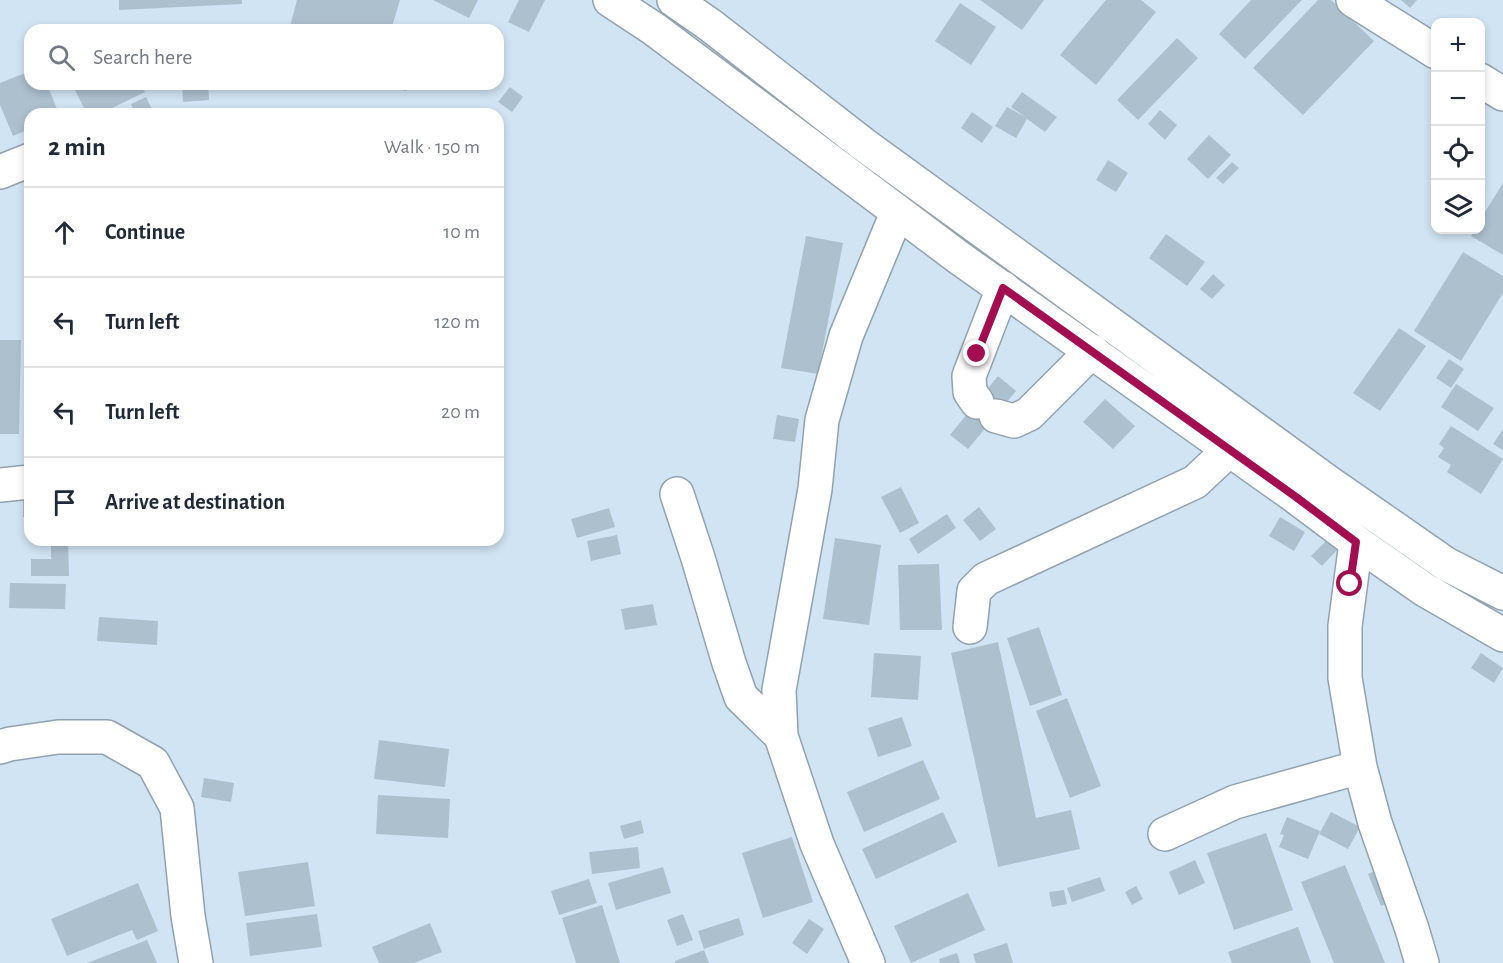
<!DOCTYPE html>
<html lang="en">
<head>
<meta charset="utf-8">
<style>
  :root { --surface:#fff; --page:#f2f2f3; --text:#1f2937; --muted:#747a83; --line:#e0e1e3 }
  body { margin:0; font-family:"Alegreya Sans",sans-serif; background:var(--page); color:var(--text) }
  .controls { position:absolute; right:18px; top:18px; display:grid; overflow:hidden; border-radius:12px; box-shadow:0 3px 9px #0003 }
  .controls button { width:54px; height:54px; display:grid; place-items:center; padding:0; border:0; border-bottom:2px solid var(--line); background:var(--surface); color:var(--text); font:30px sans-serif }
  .stop { position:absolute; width:18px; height:18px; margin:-14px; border:4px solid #a20e50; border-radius:50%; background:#fff }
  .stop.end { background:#a20e50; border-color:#fff; box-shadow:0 2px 6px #0008 }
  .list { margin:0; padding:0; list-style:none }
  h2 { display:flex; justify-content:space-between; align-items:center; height:78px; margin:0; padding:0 24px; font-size:26px }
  h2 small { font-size:20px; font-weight:400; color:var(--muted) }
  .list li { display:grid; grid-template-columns:39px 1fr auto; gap:18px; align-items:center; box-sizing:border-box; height:90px; padding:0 24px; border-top:2px solid var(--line) }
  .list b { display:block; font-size:22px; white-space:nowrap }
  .list em { font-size:20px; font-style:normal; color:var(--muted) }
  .icon { flex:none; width:33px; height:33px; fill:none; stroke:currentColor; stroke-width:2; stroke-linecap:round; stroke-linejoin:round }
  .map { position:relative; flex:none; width:1503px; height:963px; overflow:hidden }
  .search { position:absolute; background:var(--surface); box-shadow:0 3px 9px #0003; left:24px; top:24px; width:480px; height:66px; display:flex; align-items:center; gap:15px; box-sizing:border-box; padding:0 21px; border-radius:18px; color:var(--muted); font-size:22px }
  .panel { position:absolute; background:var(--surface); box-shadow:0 3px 9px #0003; left:24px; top:108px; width:480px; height:438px; border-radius:18px }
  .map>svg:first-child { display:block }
</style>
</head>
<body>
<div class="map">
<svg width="1503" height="963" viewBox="0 0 1503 963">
  <rect width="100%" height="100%" fill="#d1e4f3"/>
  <!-- building -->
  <path fill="#adc0ce" d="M119 0H242V4L119 10Z
    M297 0H400L391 30H289Z
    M433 0H478L469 18Z
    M519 0H545L529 32 508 22Z
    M980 0H1044L1022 30Z
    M1106 0H1141L1156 12 1096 85 1060 55Z
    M1251 0H1302L1245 59 1219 34Z
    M1318 0H1331L1374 41 1303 115 1253 68Z
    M1401 0H1417L1410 8Z
    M960 3 996 27 971 65 935 41Z
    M1177 38 1198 58 1138 120 1117 100Z
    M30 71V84H47L59 114H30V129L13 136 0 105V83Z
    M72 84H141L145 92 100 114H87Z
    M182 84H208L209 100 183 102Z
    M359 84H376L374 89Z
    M389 84H408L407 91 388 88Z
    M510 87 523 97 512 112 498 102Z
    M1022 92 1057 117 1045 132 1027 119 1016 138 995 126 1007 107 1025 117 1011 107Z
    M146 97 153 111 146 114H135L131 104Z
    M1160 110 1177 125 1165 140 1148 124Z
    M972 112 993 127 982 143 961 128Z
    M1209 135 1231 155 1208 179 1187 159Z
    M1108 160 1128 173 1116 192 1096 180Z
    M1232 162 1239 168 1223 184 1216 178Z
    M1503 183V255L1471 236 1475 230H1480V220Z
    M1166 234 1205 262 1187 286 1149 258Z
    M806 236 843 243 818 374 781 368Z
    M1463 252 1503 276V293L1461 361 1414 331Z
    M1213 274 1225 285 1212 299 1200 289Z
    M1399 328 1426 346 1380 411 1353 393Z
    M0 340H21L19 434H0Z
    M1449 359 1464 369 1451 388 1436 378Z
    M998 376 1016 391 968 449 950 435Z
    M1456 384 1494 408 1478 431 1441 407Z
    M1105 399 1135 426 1113 449 1083 422Z
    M777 415 799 419 795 442 773 439Z
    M1451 426 1503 459 1481 494 1447 472 1451 465 1438 457 1444 448 1439 444Z
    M1503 429V450L1493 444Z
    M901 487 919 523 900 533 881 497Z
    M23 493H30V517H23Z
    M979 507 996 529 980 541 963 520Z
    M609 508 615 527 577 538 571 519Z
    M947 514 956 528 918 554 909 539Z
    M1280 517 1305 532 1294 551 1269 536Z
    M617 535 621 554 591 561 587 541Z
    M835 538 881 545 869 625 823 619Z
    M51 540H68L69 576H31V559H51Z
    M1327 540 1338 549 1322 566 1311 556Z
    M939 564 942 630H900L898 565Z
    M10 583 66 584 65 609 9 608Z
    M653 604 657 625 625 630 621 609Z
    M99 617 158 621 157 645 97 641Z
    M1039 627 1062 695 1030 706 1007 638Z
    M998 642 1036 818 1071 810 1080 849 998 867 951 653Z
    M874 653 921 656 918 700 871 697Z
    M1481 653 1503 668 1494 683 1471 668Z
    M1067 698 1101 786 1070 798 1036 711Z
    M902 717 912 746 878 757 868 728Z
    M379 740 449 749 445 787 374 779Z
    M923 760 940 799 864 832 847 792Z
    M204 778 234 783 231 802 201 797Z
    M378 795 450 799 448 838 376 834Z
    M943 812 957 842 876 879 862 849Z
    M1331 812 1360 827 1348 849 1319 834Z
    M1287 817 1320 831 1308 859 1279 847 1284 835 1280 834Z
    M641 820 644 833 624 839 620 826Z
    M1266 833 1293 910 1234 930 1207 853Z
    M792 837 813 902 763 918 742 853Z
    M638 847 640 868 592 874 589 852Z
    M1195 860 1205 883 1179 895 1169 872Z
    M308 862 315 906 245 916 238 872Z
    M1345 865 1385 963H1334L1301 882Z
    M663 867 671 893 616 910 608 883Z
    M1380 869 1394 901 1381 906 1368 874Z
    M1100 877 1105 891 1072 902 1067 888Z
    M589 879 597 903 559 915 551 891Z
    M138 883 158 931 137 940 132 930 67 956 51 919Z
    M1136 886 1143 899 1132 905 1125 892Z
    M1064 890 1067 904 1052 907 1049 892Z
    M968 893 985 930 911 963 894 926Z
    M602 905 620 963H576L562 918Z
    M317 914 322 947 250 956 246 923Z
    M683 914 693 940 677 946 667 920Z
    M739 918 744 935 704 949 698 931Z
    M809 919 824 929 807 954 792 943Z
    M430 923 442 952 414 963H379L372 947Z
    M1298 927 1311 963H1232L1228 952Z
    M147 940 157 963H87Z
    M1007 943 1013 963H976L973 954Z
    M704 950 709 963H675V961Z
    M957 953 960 963H940L939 959Z"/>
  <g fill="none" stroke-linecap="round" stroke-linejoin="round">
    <defs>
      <path id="minor" d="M1353 0 1436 52
        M1480 80 1503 94
        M0 172 30 160
        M977 402 970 392 969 376 1003 288
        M996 416 1014 421 1029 414 1092 351
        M0 485 30 482
        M677 494 698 558 729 663 741 697 781 736
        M1356 542 1345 626V678L1360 767 1375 823 1412 929 1422 963
        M970 627 974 591 986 579 1195 482 1230 449
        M0 747 10 744 58 737H107L153 763 177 808 188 916 196 963
        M1165 834 1235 802 1360 767
        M868 963 817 844 781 736 779 690 815 489 822 420 846 336 897 213"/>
      <path id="major" d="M610 0 654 29 958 257 1296 497 1356 542 1425 590 1503 635
        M674 0 710 25 863 144 1328 482 1446 564 1503 593"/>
    </defs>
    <!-- minor casing -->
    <use href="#minor" stroke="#90a2b0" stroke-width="36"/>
    <!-- major casing -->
    <use href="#major" stroke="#90a2b0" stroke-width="36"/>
    <!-- minor -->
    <use href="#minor" stroke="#fff" stroke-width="33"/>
    <!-- major -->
    <use href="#major" stroke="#fff" stroke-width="33"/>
  </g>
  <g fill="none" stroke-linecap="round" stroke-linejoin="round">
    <!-- route -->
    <path stroke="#a20e50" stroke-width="8" d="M977 354 1003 288 1296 497 1356 542 1350 584"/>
  </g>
</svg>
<div class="controls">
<button>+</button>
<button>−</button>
<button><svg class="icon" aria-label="locate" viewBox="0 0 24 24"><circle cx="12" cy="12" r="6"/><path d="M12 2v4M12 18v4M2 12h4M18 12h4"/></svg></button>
<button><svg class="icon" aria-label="layers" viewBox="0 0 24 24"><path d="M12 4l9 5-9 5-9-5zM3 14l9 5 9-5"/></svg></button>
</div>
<div class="stop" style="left:1350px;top:584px"></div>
<div class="stop end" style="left:977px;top:354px"></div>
<div class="search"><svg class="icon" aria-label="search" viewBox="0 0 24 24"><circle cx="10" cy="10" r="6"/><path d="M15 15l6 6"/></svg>Search here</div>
<section class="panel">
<h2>2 min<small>Walk · 150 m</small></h2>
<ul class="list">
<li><svg class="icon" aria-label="ahead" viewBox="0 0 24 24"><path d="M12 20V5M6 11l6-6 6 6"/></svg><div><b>Continue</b></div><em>10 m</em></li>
<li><svg class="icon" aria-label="left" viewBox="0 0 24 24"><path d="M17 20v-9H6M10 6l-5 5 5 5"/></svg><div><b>Turn left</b></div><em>120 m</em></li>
<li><svg class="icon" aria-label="left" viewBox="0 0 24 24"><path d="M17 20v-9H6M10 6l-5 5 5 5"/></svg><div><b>Turn left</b></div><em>20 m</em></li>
<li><svg class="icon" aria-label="arrive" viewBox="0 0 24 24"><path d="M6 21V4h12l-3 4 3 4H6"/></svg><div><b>Arrive at destination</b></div></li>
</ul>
</section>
</div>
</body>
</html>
